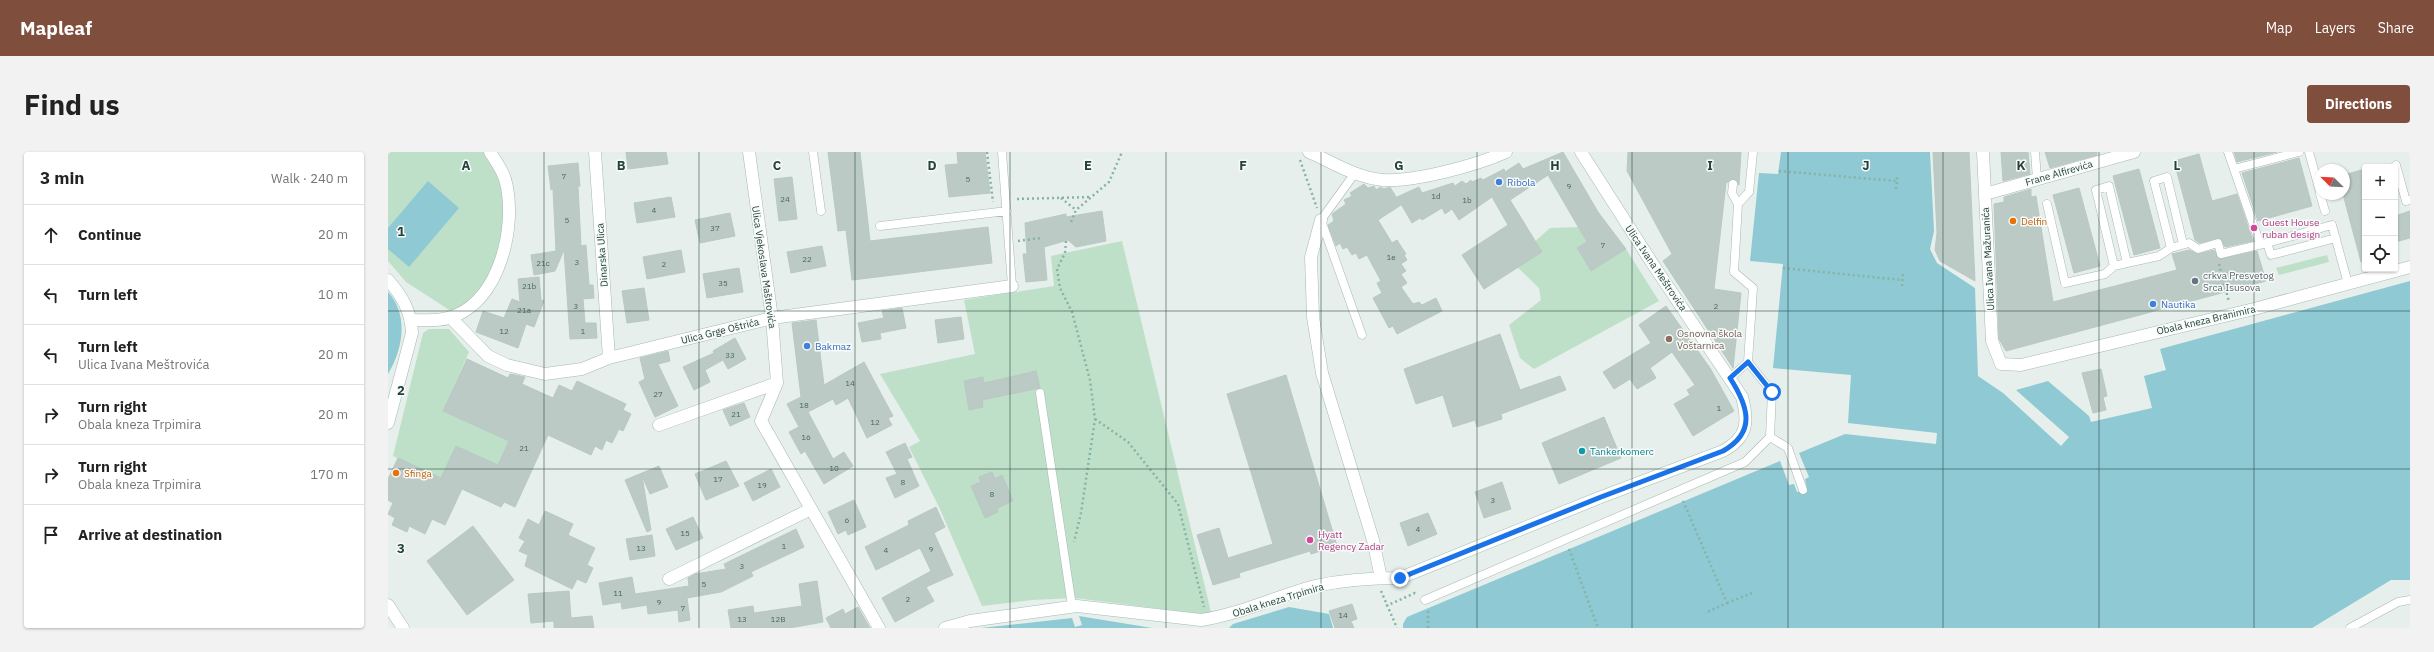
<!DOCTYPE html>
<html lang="en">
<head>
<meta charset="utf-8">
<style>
  :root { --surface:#fff; --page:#f2f2f2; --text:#222; --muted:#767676; --line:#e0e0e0; --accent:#804e3d }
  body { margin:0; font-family:"IBM Plex Sans",sans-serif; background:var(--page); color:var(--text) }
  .controls { position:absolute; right:12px; top:12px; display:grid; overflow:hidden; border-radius:4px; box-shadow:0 1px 3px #0004 }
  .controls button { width:36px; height:36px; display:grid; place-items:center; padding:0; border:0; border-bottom:1px solid var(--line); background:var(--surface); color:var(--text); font:20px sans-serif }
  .compass { position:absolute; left:1926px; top:12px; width:36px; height:36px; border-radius:50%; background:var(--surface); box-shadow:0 1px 3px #0004; rotate:294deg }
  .stop { position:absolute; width:12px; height:12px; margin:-9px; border:3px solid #1a73e8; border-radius:50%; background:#fff }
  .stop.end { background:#1a73e8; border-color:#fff; box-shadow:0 1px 4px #0008 }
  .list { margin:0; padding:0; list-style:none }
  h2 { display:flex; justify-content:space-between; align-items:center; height:52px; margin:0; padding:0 16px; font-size:17px }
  h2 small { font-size:13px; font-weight:400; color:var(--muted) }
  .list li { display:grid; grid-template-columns:26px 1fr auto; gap:12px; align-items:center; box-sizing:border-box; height:60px; padding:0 16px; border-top:1px solid var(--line) }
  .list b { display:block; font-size:15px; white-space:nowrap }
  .list p { margin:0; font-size:13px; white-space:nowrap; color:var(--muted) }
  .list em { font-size:13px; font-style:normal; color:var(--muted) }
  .icon { flex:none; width:22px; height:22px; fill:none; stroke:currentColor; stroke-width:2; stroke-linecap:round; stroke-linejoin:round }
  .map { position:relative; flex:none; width:2022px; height:476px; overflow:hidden; border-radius:4px }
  header { display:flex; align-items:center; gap:24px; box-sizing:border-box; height:56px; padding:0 20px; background:var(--accent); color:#fff }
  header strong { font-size:19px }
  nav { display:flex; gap:22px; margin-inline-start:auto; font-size:14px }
  .intro { display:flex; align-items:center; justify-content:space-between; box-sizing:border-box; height:96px; padding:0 24px }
  h1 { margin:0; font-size:28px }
  .button { padding:10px 18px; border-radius:4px; background:var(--accent); color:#fff; font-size:14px; font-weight:700 }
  main { display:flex; gap:24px; padding:0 24px }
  aside { flex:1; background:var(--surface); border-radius:4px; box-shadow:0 1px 3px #0004 }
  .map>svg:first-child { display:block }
</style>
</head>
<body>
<header>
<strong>Mapleaf</strong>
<nav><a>Map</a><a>Layers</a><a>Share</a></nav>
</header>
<div class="intro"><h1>Find us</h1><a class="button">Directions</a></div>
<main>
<aside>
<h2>3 min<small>Walk · 240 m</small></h2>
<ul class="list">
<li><svg class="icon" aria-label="ahead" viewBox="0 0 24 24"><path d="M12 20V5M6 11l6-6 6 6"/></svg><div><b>Continue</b></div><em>20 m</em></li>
<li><svg class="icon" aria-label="left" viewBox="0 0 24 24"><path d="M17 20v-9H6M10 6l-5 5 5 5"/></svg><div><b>Turn left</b></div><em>10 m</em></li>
<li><svg class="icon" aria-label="left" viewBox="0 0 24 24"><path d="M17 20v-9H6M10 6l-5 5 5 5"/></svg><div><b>Turn left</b><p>Ulica Ivana Meštrovića</p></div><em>20 m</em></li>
<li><svg class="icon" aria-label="right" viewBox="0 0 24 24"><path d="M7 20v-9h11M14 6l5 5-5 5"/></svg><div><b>Turn right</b><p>Obala kneza Trpimira</p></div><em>20 m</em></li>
<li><svg class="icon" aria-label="right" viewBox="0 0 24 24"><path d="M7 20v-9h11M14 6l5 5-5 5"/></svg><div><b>Turn right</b><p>Obala kneza Trpimira</p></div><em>170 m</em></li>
<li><svg class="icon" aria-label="arrive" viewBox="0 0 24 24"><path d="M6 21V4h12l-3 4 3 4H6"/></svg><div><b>Arrive at destination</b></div></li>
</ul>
</aside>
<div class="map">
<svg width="2022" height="476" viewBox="0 0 2022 476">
  <rect width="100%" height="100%" fill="#e6efeb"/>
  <!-- green -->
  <path fill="#bfe0c8" d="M0 0H102L114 18 120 72 104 127 69 163 18 130 0 109Z
    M1190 75 1199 90 1189 97 1203 119 1238 97 1271 149 1146 217 1132 206 1121 173 1153 148 1151 136 1124 110 1162 76Z
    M734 89 823 460 813 462 687 446 644 448 594 454 551 355 521 295 532 289 492 222 587 202 576 148 666 134 663 104Z
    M1939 103 1941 110 1891 123 1888 116Z
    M41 177H61L81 200 55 259 121 289 110 313 68 294 53 326 5 304 35 181Z"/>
  <!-- water -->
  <path fill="#8ec9d4" d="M1393 0H1542L1546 79 1542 97 1549 111 1587 136 1590 224 1615 241 1673 294 1681 285 1628 238 1660 229 1701 264 1703 270 1764 256 1756 224 1778 218 1772 197 2022 129V428H2003L1924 476H1015V472L1019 465 1392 309 1401 333 1406 332 1409 340 1419 337 1417 327 1421 325 1411 301 1457 282 1548 292 1549 281 1460 271 1463 223 1385 216 1395 112 1362 109 1371 21 1390 22Z
    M40 29 71 56 21 115 0 97V76Z
    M0 140C21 163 15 197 0 222Z
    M901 455 941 462 945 476H841L845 472Z
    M691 464 764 476H593L684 466 687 475 694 473Z"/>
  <!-- building -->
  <path fill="#bbcac4" stroke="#b8c9c2" d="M238 0H278L280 12 240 17Z
    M440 0H472L482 89 600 75 604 111 464 128 458 78 450 79Z
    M569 0H597L602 41 561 45 557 13 570 12Z
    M1175 0 1210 60 1238 97 1203 119 1189 96 1199 90 1160 23 1122 48 1154 100 1096 137 1074 103 1120 73 1104 45 1071 68 1064 57 1057 62 1054 56 1034 68 1032 66 1024 71 1009 45 1031 35 1034 41 1065 31 1067 34 1074 29 1078 32 1083 28 1084 30 1093 26 1095 28 1116 17 1117 20 1131 11 1135 17Z
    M1240 0H1353L1351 33 1346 27 1338 31 1326 137 1353 141 1345 216 1275 109 1284 102 1239 19Z
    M1545 0H1581L1587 129 1552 109 1547 98 1549 81Z
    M1613 0H1640L1642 22 1615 29Z
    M1657 0H1709V3L1662 16Z
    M1846 0H1889L1849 10Z
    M1811 2 1824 49 1849 42 1865 89 1837 95 1832 86 1811 91 1807 88 1786 9Z
    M1911 6 1924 54 1870 69 1854 21Z
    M190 11 192 34H190L193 94 198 93 201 133H205L206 146 195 147 197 171H208L209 186 182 187 176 98 167 119 146 123 143 103 168 99 165 37 163 38 160 14Z
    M1751 17 1772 96 1746 103 1725 24Z
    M1977 17V110H1973L1956 46V23Z
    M404 25 409 67 391 69 386 27Z
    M976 32 980 36 986 34 988 38 992 35 996 37 1002 35 1013 53 990 68 1004 91 1009 88 1018 102 1016 103 1019 108 1013 112 1018 119 1013 122 1019 131 1013 135 1025 152 1031 150 1034 153 1048 146 1054 159 1009 182 1005 174 1001 176 985 146 994 141 989 131 993 129 979 103 971 107 968 101 964 103 959 95 955 97 952 91 948 94 940 73 946 69 944 62 958 52 956 48 964 44 962 41Z
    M1691 36 1712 114 1686 121 1665 43Z
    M1643 37V45L1648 44 1665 150 1789 118 1784 102 1801 98 1810 102 1826 98 1832 107 1869 99 1878 129 1618 199 1611 187 1606 52 1616 50V45Z
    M283 45 287 65 249 71 246 51Z
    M714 59 718 89 688 95 680 88 656 95 659 128 638 130 635 102H639L637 71 678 62V65Z
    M2022 59V86L2007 90V64Z
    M342 61 347 84 312 91 307 68Z
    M434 94 438 114 403 121 399 100Z
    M293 98 297 120 259 127 255 105Z
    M351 116 355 140 319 146 315 122Z
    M151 125 153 148 156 149 146 175 138 172 130 196 88 180 95 159 116 166 124 147 132 150 130 127Z
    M256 136 261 168 239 171 234 139Z
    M1278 154 1322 216 1346 259 1305 284 1286 252 1302 243 1299 238 1307 233 1284 200 1262 216 1268 226 1249 237 1242 227 1226 237 1215 220 1263 191 1251 173Z
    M514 156 518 176 492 181 493 187 474 190 470 171 496 166 494 159Z
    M573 165 576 187 550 191 547 168Z
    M428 168 436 233 476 210 505 264 500 266 504 273 479 286 460 246 448 253 445 247 420 260 445 307 456 300 465 314 436 332 417 299 413 302 401 280 411 275 399 252 413 245 404 171Z
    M1112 182 1132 238 1172 224 1178 238 1113 262 1114 267 1089 275 1087 268 1065 275 1055 243 1028 252 1016 217Z
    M347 186 358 207 340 217 335 208 317 218 322 230 306 238 295 215 326 201 325 199Z
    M280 199 282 209 270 212 290 254 267 265 251 230 257 227 252 206Z
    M79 207 120 226 122 222 137 225 134 232 165 246 171 233 184 239 189 229 238 252 235 258 243 262 235 279 231 277 224 291 218 288 214 298 207 294 203 303 160 283 127 355 116 350 113 355 74 337 57 373 44 367 37 382 21 374 19 380 4 373 7 366 0 362 5 351 0 348V327L10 306 53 326 68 294 110 313 121 289 55 259Z
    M1713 217 1719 244 1715 245 1718 258 1705 261 1694 221Z
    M648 219 652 236 594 248 595 255 581 258 576 229 595 225 596 231Z
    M898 223 949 394 923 402 922 399 851 421 852 425 825 433 809 383 831 376 840 406 885 392 839 242Z
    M356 251 362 265 342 274 335 258Z
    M1216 265 1233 306 1171 332 1154 291Z
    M517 291 524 305 519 307 531 334 507 346 498 326 509 322 498 300Z
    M338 309 351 334 318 348 307 322Z
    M271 314 280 335 262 342 254 324 263 378 259 380 237 328Z
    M383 317 392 335 365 349 356 331Z
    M604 320 607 327 614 323 625 349 609 356 610 360 597 366 583 334 593 330 591 325Z
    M1114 330 1123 357 1096 366 1087 340Z
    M466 348 478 375 460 383 458 378 450 382 440 360Z
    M548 355 557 375 546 381 565 423 538 435 546 449 507 470 494 446 543 419 532 396 488 418 477 395 521 373 520 369Z
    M157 359 185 372 180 383 207 396 199 413 205 416 198 431 189 427 184 437 137 414 140 403 131 399 137 389 131 386 140 367 151 373Z
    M1040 361 1049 382 1020 394 1012 371Z
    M305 365 315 386 288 398 278 377Z
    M85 374 126 428 79 463 39 409Z
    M408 377 416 395 363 420 365 424 333 440 299 446 302 468 291 470 290 458 260 462 259 453 234 457 233 450 215 453 211 431 244 425 247 442 301 434 300 426 307 422 338 417 336 412Z
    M264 383 267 404 242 408 238 387Z
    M429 429 435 470 402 476H343L340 458 365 454 366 461 414 454 411 432Z
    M181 439 183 466 204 464 206 476H166V469L143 471 140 442Z
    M964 452 969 467 963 469 966 476H947L941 459Z
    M470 455 482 476H443L438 466 455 457 457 462Z"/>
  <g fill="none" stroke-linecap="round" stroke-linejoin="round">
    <defs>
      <path id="lane" d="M425 0 433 59
        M614 0 624 134
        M1647 0 1649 27
        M1840 0 1872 92
        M1921 0 1932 40
        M2008 13 2018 49 2022 48
        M1846 17 1911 0
        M967 21 933 68 974 183
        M1345 32 1344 41 1350 52
        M1932 42 1937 59
        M1659 52 1677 131 1717 122 1726 114
        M492 74 619 59
        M1948 86 1883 103 1879 91 1944 73 1959 128 1960 131
        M1795 92 1779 25 1766 29 1783 96 1801 91 1810 97 1830 91 1833 102 1879 91
        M1739 111 1726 114 1708 38 1721 34 1739 111 1771 104 1783 96
        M1342 226 1360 210
        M652 241 684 454
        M1382 285 1400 296 1415 338
        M1037 448 1357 310 1382 285 1384 240 1360 210 1365 136 1346 120 1350 52 1361 40 1365 0
        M1962 476 2010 450 2022 448"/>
      <path id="street" d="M207 0 221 206
        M361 0 384 166 389 231 373 269 491 476
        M1595 0 1604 189 1613 212 1633 213 1716 193 1866 157 2022 115
        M1597 42 1746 0
        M933 68 923 105 925 165 934 221 985 388 993 426
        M62 165 100 204 119 213 157 222 194 217 221 206 384 166 624 134
        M24 168C39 168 54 170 69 163 112 143 127 78 119 35 117 22 109 11 102 0
        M271 273 389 231
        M281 427 423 357"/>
      <path id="secondary" d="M921 0C944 10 969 26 995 28 1027 30 1089 13 1118 0
        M0 128C14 144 23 159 24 181L0 271
        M0 453 15 476
        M557 476 582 469 689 454 813 468C853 462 889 444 927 434 955 428 984 426 1012 426L1213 345 1335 299C1359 286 1361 271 1354 245L1264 111 1193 0"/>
    </defs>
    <!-- lane casing -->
    <use href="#lane" stroke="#a8b8b2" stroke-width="9"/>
    <!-- street casing -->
    <use href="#street" stroke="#a8b8b2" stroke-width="13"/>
    <!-- secondary casing -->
    <use href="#secondary" stroke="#a4bbb3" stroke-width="13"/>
    <!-- path -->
    <path stroke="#86b3a5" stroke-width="2.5" stroke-dasharray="2 3" stroke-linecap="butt" d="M599 0 605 50
      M912 8 929 56
      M1391 19 1509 29V24
      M1508 37 1509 29
      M673 46 688 58
      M629 47 703 45
      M683 70 688 58 721 30 734 0
      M630 89 653 86
      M678 89 677 101 669 117 672 136 684 160 702 228 707 267 693 361 686 390
      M1831 112 1841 150
      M1395 116 1515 128
      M1514 134 1515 122
      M707 267 740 290 790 352 816 455
      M1295 349 1339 451 1317 461
      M1181 397 1210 476
      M993 439 1009 476
      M1339 451 1364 441
      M998 454 1027 441 1029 442
      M1040 476V457"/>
    <!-- lane -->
    <use href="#lane" stroke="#fff" stroke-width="8"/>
    <!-- street -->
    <use href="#street" stroke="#fff" stroke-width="12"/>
    <!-- secondary -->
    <use href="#secondary" stroke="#fff" stroke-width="12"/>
  </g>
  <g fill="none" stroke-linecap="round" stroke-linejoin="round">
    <!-- route -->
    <path stroke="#1a73e8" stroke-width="5" d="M1012 426 1213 345 1335 299C1369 280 1360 254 1342 226L1360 210 1384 240"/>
  </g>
  <!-- grid -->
  <path fill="none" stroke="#24423a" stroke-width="1" stroke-opacity="0.55" d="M156 0V476M311 0V476M467 0V476M622 0V476M778 0V476M933 0V476M1089 0V476M1244 0V476M1400 0V476M1555 0V476M1711 0V476M1866 0V476M0 159H2022M0 317H2022"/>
  <!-- markers -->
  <g fill="#3f7fe0" stroke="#f7fbf9" stroke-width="1.5">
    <circle cx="1111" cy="30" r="4"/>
    <circle cx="1765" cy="152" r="4"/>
    <circle cx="419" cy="194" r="4"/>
  </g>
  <g fill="#e8710a" stroke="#f7fbf9" stroke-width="1.5">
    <circle cx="1625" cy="69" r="4"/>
    <circle cx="8" cy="321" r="4"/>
  </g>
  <g fill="#d1479c" stroke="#f7fbf9" stroke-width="1.5">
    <circle cx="1866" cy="76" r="4"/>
    <circle cx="922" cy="388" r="4"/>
  </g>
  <circle fill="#6b7280" stroke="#f7fbf9" stroke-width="1.5" cx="1807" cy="129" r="4"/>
  <circle fill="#8d6e63" stroke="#f7fbf9" stroke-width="1.5" cx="1281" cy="187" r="4"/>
  <circle fill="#0f9aa8" stroke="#f7fbf9" stroke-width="1.5" cx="1194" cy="299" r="4"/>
  <g text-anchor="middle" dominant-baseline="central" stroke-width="3" stroke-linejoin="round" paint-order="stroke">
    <!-- number labels -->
    <g font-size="8" fill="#4a645c">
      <text x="176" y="24">7</text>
      <text x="580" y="27">5</text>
      <text x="1181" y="34">9</text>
      <text x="1048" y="44">1d</text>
      <text x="397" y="47">24</text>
      <text x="1079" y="48">1b</text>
      <text x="266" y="58">4</text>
      <text x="179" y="68">5</text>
      <text x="327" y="76">37</text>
      <text x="1215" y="93">7</text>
      <text x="1003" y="105">1e</text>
      <text x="419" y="107">22</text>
      <text x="189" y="110">3</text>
      <text x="155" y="111">21c</text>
      <text x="276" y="112">2</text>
      <text x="335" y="131">35</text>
      <text x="141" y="134">21b</text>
      <text x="188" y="154">3</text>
      <text x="1328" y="154">2</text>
      <text x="136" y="158">21a</text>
      <text x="116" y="179">12</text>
      <text x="195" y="179">1</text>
      <text x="342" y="203">33</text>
      <text x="462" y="231">14</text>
      <text x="270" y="242">27</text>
      <text x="416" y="253">18</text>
      <text x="1331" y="256">1</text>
      <text x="348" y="262">21</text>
      <text x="487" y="270">12</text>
      <text x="418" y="285">16</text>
      <text x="136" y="296">21</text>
      <text x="446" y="316">10</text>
      <text x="330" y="327">17</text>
      <text x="515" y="330">8</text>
      <text x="374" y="333">19</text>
      <text x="604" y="342">8</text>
      <text x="1105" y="348">3</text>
      <text x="459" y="368">6</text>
      <text x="1030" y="377">4</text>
      <text x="297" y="381">15</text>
      <text x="396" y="394">1</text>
      <text x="253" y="396">13</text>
      <text x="543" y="397">9</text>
      <text x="498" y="398">4</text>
      <text x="354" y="414">3</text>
      <text x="316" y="432">5</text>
      <text x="230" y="441">11</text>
      <text x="520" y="447">2</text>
      <text x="271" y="450">9</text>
      <text x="295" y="456">7</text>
      <text x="955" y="463">14</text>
      <text x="354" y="467">13</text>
      <text x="390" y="467">12B</text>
    </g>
    <!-- street labels -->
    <g font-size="10" fill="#24423a" stroke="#f7fbf9">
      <text transform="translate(1671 21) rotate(-16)">Frane Alfirevića</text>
      <text transform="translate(214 103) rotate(-94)">Dinarska Ulica</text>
      <text transform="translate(1600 107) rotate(-93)">Ulica Ivana Mažuranića</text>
      <text transform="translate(376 115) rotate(82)">Ulica Vjekoslava Maštrovića</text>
      <text transform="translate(1268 116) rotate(56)">Ulica Ivana Meštrovića</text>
      <text transform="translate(1818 168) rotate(-13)">Obala kneza Branimira</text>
      <text transform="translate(332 179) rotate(-14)">Ulica Grge Oštrića</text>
      <text transform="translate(890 448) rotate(-17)">Obala kneza Trpimira</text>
    </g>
    <!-- shop labels -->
    <g font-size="10" fill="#366cbe" stroke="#f7fbf9" text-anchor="start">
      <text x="1119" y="30">Ribola</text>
      <text x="1773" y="152">Nautika</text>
      <text x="427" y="194">Bakmaz</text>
    </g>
    <!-- food labels -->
    <g font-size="10" fill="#c56008" stroke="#f7fbf9" text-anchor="start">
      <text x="1633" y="69">Delfin</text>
      <text x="16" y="321">Sfinga</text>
    </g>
    <!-- hotel labels -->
    <g font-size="10" fill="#b23c85" stroke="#f7fbf9" text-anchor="start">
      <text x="1874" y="70">Guest House<tspan x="1874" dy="12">ruban design</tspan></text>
      <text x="930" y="382">Hyatt<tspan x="930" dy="12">Regency Zadar</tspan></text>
    </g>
    <!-- worship labels -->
    <g font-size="10" fill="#5b616d" stroke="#f7fbf9" text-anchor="start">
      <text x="1815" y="123">crkva Presvetog<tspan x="1815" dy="12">Srca Isusova</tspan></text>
    </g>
    <!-- education labels -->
    <g font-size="10" fill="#785e54" stroke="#f7fbf9" text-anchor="start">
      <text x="1289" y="181">Osnovna škola<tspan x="1289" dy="12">Voštarnica</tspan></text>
    </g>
    <!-- culture labels -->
    <g font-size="10" fill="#0d838f" stroke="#f7fbf9" text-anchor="start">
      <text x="1202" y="299">Tankerkomerc</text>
    </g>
  </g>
  <g font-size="13" text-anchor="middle" font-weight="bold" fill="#24423a" stroke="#f7fbf9" stroke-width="3" stroke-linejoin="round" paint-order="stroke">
    <text x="78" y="18">A</text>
    <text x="233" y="18">B</text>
    <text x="389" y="18">C</text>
    <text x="544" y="18">D</text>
    <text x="700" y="18">E</text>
    <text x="855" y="18">F</text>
    <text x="1011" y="18">G</text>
    <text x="1167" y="18">H</text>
    <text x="1322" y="18">I</text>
    <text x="1478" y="18">J</text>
    <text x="1633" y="18">K</text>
    <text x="1789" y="18">L</text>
    <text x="13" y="84">1</text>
    <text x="13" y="243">2</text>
    <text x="13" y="401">3</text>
  </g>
</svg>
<div class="controls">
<button>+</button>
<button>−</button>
<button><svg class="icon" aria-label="locate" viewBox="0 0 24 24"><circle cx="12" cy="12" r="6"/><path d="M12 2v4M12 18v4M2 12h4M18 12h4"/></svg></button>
</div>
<svg class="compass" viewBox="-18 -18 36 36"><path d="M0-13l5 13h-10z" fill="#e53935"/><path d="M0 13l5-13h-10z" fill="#767676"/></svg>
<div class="stop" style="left:1384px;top:240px"></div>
<div class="stop end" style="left:1012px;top:426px"></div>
</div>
</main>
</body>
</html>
